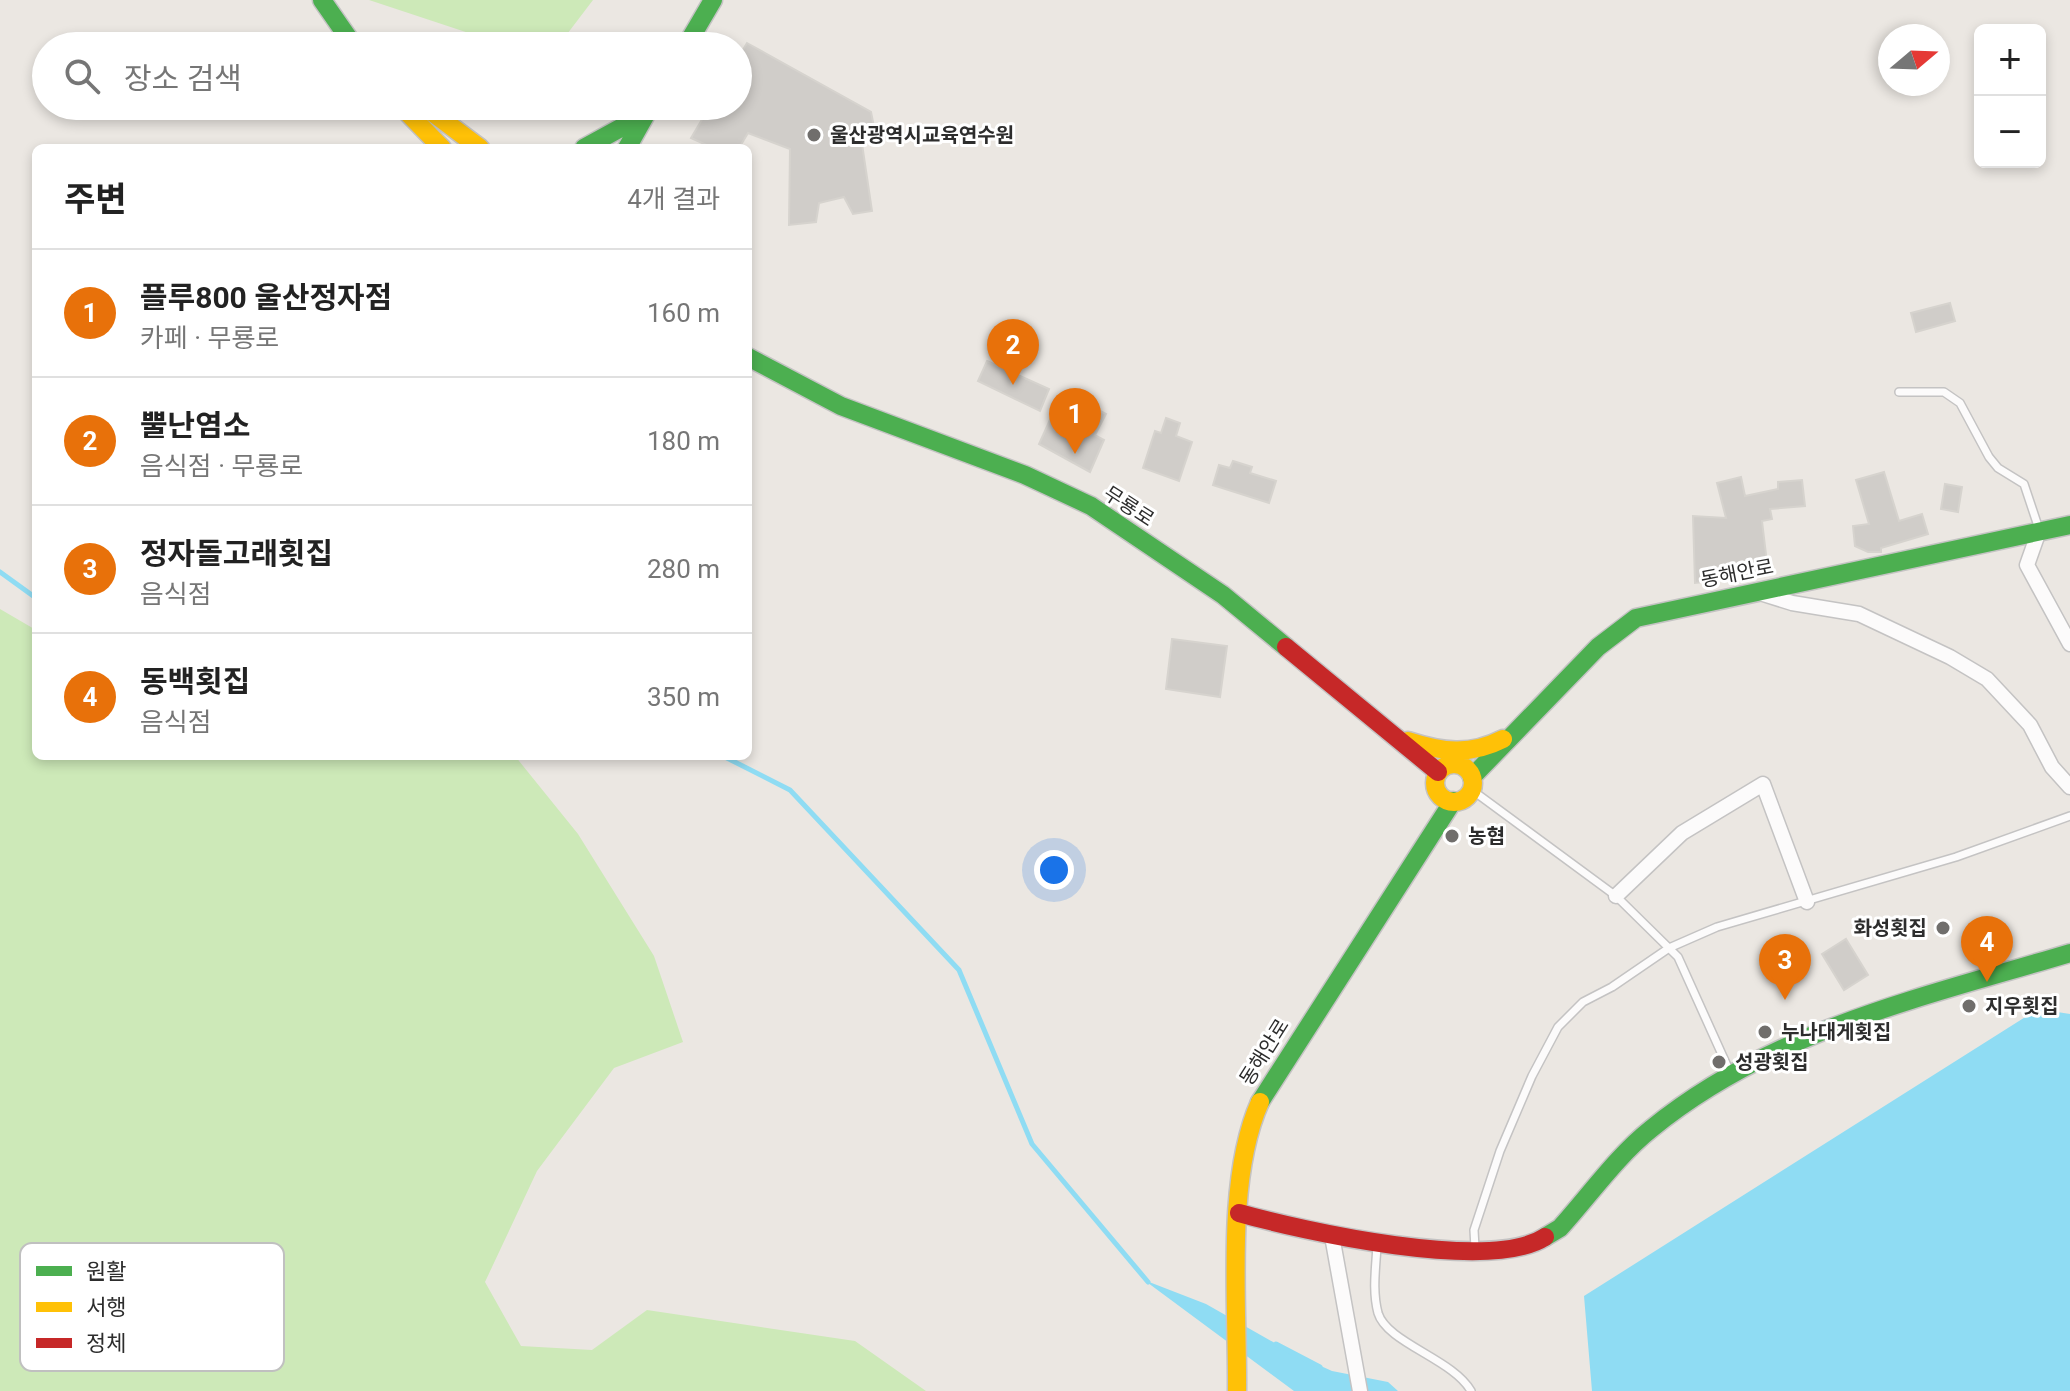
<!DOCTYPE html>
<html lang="ko">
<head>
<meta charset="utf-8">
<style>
  :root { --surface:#fff; --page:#f6f6f6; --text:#222; --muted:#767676; --line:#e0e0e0; --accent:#0b8043 }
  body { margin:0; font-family:Roboto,"Noto Sans KR",sans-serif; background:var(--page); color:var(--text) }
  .controls { position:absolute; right:24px; top:24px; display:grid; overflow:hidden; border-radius:12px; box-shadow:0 4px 12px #0003 }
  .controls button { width:72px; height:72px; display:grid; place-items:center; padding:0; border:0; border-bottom:2px solid var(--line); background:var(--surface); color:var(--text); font:40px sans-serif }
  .compass { position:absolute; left:1878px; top:24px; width:72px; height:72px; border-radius:50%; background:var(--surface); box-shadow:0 4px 12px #0003; rotate:71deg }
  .you { position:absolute; left:1054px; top:870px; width:28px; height:28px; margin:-20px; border:6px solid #fff; border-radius:50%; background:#1a73e8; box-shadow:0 0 0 12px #1a73e833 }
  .badge { display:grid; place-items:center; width:52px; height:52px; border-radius:50%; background:var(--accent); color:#fff; font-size:26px; font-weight:700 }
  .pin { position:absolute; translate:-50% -66px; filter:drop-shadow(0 2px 4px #0008) }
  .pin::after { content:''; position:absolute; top:42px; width:28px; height:24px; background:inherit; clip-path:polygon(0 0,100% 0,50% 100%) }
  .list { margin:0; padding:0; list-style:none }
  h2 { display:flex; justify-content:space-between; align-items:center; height:104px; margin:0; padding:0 32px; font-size:34px }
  h2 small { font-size:26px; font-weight:400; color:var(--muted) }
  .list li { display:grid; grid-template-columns:52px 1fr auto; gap:24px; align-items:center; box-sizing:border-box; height:128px; padding:0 32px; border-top:2px solid var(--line) }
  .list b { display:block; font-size:30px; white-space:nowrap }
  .list p { margin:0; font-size:26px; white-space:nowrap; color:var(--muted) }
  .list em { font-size:26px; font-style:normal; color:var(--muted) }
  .icon { flex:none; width:44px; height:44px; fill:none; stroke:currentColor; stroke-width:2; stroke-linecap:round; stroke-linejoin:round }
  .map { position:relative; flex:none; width:2070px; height:1391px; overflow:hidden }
  .search { position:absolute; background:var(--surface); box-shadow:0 4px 12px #0003; left:32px; top:32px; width:720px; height:88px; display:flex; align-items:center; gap:20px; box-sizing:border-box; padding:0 28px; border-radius:44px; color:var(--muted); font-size:30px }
  .panel { position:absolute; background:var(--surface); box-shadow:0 4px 12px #0003; left:32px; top:144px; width:720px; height:616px; border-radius:12px }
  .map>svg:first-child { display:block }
</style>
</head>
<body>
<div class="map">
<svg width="2070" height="1391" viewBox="0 0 2070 1391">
  <rect width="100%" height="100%" fill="#ebe7e2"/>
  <!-- green -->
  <path fill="#cde9b8" d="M369 0H593L558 46H508Z
    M0 609 36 630V756H515L578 834 654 956 683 1042 614 1068 537 1171 485 1282 521 1346 592 1350 647 1310 855 1341 926 1391H0Z"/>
  <!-- water -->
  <path fill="#8fdcf3" d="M2038 1009 2070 1014V1391H1592L1584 1296Z
    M1144 1280 1206 1304 1294 1354 1332 1371 1388 1382 1398 1391H1294Z"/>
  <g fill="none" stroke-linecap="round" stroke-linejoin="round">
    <!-- stream -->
    <path stroke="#8fdcf3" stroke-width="5" d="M0 572 36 598
      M723 756 790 790 959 970 1032 1144 1148 1282
      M1276 1344 1320 1367"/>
  </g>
  <!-- building -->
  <path fill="#d0cdc9" stroke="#d6d3ce" stroke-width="2" d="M747 43 871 112 877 142 862 144 872 211 853 214 844 197 819 203 816 222 789 225 790 149 748 133 739 148H713L691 138 710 106H738V58Z
    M1950 303 1955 321 1916 332 1911 313Z
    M987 361 1049 389 1040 411 978 381Z
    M1077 399 1106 414 1095 435 1104 440 1090 472 1039 444 1053 413 1068 420Z
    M1166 418 1180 423 1176 436 1192 442 1179 481 1143 468 1155 431 1161 433Z
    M1233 461 1252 467 1250 473 1276 481 1269 503 1213 485 1219 465 1230 468Z
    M1884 472 1899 521 1922 514 1928 534 1881 548V552H1868L1855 546 1853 526 1869 524 1856 480Z
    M1741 477 1745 496 1778 489V482L1802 480 1805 506 1770 509 1772 519 1762 521 1768 571 1730 574 1723 580 1695 583 1693 516 1726 518 1717 483Z
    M1945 484 1962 487 1958 512 1941 509Z
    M1172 639 1227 646 1220 697 1166 689Z
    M1846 939 1868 975 1844 990 1822 954Z"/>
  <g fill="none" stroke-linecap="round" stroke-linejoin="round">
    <defs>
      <path id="lane" d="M1899 392H1944L1960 403 1989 457 1998 468 2024 484 2039 529
        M1472 790 1616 896 1678 957 1729 1070
        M1377 1245C1376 1267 1372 1290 1378 1313 1387 1343 1453 1359 1471 1391
        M1475 1248 1474 1230 1500 1151 1532 1076 1558 1027 1583 1002 1612 987 1669 948 1717 927 1956 857 2070 816"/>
      <path id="street" d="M2039 531 2027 565 2070 644
        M1760 593 1792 603 1859 614 1950 657 1987 679 2030 725 2052 767 2070 787
        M1616 896 1682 833 1763 784 1807 902
        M1332 1236 1360 1391"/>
      <path id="fast" d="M322 0 354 46
        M686 46 713 0
        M584 148 646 114
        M627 148 645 116
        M748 357 841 406 1025 475 1091 506 1223 595 1286 647
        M1472 777 1598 647 1636 618 2070 525
        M1260 1102 1453 801
        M1545 1237 1560 1228C1589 1196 1617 1156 1651 1129 1772 1030 1924 997 2070 953"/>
      <path id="slow" d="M401 106 442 148
        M424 106 480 148
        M1408 741C1442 752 1470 756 1503 739
        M1435 783a19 19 0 1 1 38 0a19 19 0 1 1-38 0Z
        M1237 1391C1238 1304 1225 1180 1260 1102"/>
      <path id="jam" d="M1286 647 1438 772
        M1239 1213C1303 1231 1490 1273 1545 1237"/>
    </defs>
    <!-- lane casing -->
    <use href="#lane" stroke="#c4c3c3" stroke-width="10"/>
    <!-- street casing -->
    <use href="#street" stroke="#c4c3c3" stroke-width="17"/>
    <!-- fast casing -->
    <use href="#fast" stroke="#c4c3c3" stroke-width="21"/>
    <!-- slow casing -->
    <use href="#slow" stroke="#c4c3c3" stroke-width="21"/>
    <!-- jam casing -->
    <use href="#jam" stroke="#c4c3c3" stroke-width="21"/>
    <!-- lane -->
    <use href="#lane" stroke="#fcfbfb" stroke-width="7"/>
    <!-- street -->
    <use href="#street" stroke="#fcfbfb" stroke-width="14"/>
    <!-- fast -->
    <use href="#fast" stroke="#4caf50" stroke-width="18"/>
    <!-- slow -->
    <use href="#slow" stroke="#ffc107" stroke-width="18"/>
    <!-- jam -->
    <use href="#jam" stroke="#c62828" stroke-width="18"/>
  </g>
  <!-- markers -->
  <g fill="#706e6c" stroke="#fff" stroke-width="3">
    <circle cx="814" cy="135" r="8"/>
    <circle cx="1452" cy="836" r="8"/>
    <circle cx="1943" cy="928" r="8"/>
    <circle cx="1969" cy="1006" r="8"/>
    <circle cx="1765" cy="1032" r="8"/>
    <circle cx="1719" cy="1062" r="8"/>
  </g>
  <g text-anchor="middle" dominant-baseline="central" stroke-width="6" stroke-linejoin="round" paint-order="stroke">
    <!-- poi labels -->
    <g font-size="20" font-weight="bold" fill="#2d2d2d" stroke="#fff" text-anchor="start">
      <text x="830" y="135">울산광역시교육연수원</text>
      <text x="1468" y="836">농협</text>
      <text x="1927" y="928" text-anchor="end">화성횟집</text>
      <text x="1985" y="1006">지우횟집</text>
      <text x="1781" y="1032">누나대게횟집</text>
      <text x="1735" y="1062">성광횟집</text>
    </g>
    <!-- street labels -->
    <g font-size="20" fill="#2d2d2d" stroke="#fff">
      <text transform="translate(1129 506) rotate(33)">무룡로</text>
      <text transform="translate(1737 573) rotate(-11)">동해안로</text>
      <text transform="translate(1264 1052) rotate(-58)">동해안로</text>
    </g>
  </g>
  <!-- legend -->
  <rect x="20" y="1243" width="264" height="128" rx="12" fill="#fff" stroke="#c0c0c0" stroke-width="2"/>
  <rect x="36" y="1266" width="36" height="10" fill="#4caf50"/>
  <rect x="36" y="1302" width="36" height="10" fill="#ffc107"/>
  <rect x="36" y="1338" width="36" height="10" fill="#c62828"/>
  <g font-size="22" fill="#2d2d2d">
    <text x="86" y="1279">원활</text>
    <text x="86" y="1315">서행</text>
    <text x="86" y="1351">정체</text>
  </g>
</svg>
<div class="controls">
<button>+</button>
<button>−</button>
</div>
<svg class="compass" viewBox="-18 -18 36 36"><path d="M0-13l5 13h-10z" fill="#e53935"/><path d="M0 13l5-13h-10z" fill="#767676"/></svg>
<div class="you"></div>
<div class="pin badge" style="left:1075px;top:454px;background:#e8710a">1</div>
<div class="pin badge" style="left:1013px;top:385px;background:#e8710a">2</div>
<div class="pin badge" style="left:1785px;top:1000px;background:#e8710a">3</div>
<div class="pin badge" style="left:1987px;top:982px;background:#e8710a">4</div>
<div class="search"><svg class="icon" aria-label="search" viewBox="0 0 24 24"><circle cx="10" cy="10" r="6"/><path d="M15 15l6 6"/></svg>장소 검색</div>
<section class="panel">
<h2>주변<small>4개 결과</small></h2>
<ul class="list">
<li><span class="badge" style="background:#e8710a">1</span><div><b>플루800 울산정자점</b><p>카페 · 무룡로</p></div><em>160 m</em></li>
<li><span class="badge" style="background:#e8710a">2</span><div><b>뿔난염소</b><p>음식점 · 무룡로</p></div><em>180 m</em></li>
<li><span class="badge" style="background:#e8710a">3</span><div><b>정자돌고래횟집</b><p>음식점</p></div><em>280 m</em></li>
<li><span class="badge" style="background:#e8710a">4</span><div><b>동백횟집</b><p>음식점</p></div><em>350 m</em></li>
</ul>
</section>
</div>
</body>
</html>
